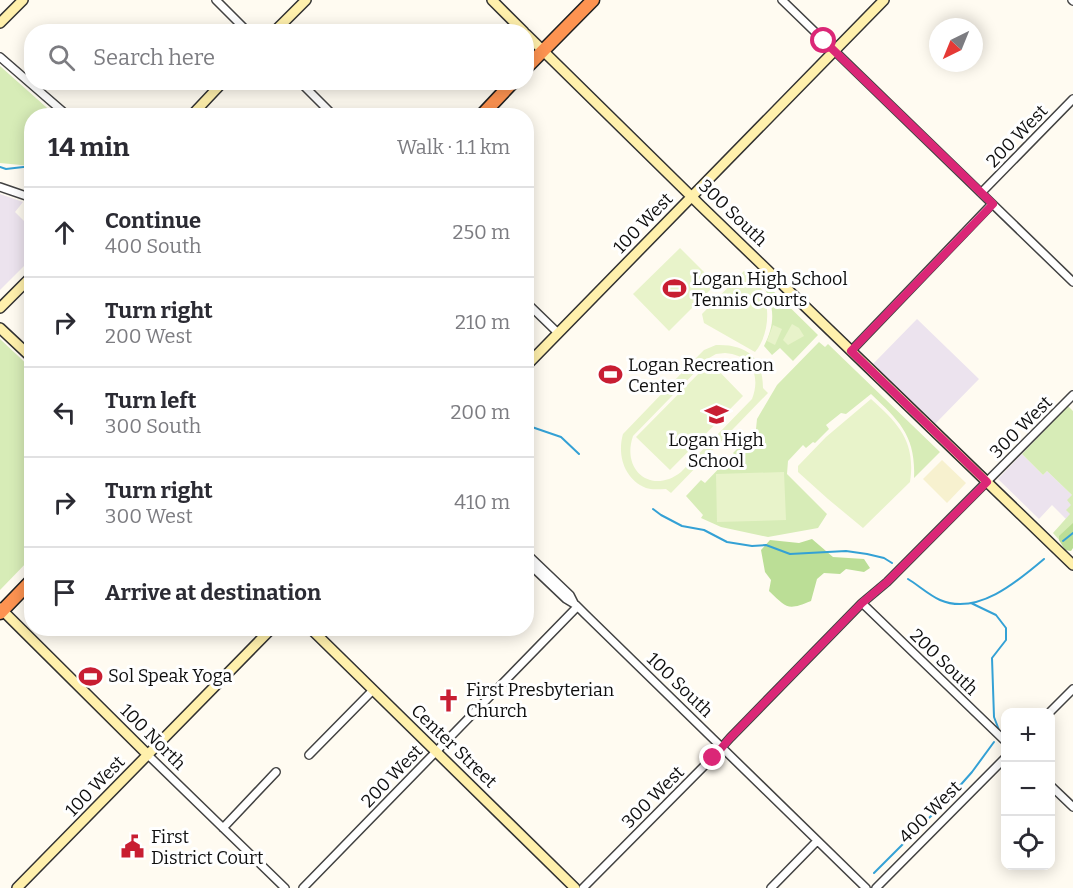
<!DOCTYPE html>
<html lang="en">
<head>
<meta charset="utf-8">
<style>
  :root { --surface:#fff; --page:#f2f2f3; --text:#2b2b33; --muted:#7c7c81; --line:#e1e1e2 }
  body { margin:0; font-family:Bitter,serif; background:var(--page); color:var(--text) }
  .controls { position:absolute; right:18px; bottom:18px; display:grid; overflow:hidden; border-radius:12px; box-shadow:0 3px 15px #0003 }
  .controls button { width:54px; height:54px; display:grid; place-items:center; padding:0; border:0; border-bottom:2px solid var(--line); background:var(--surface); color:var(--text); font:30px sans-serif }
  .compass { position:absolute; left:929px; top:18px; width:54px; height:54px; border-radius:50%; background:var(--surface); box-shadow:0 3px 15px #0003; rotate:223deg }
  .stop { position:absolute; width:18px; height:18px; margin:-14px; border:4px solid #db2777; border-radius:50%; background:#fff }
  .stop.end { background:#db2777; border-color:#fff; box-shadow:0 2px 6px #0008 }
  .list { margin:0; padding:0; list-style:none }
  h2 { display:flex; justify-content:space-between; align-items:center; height:78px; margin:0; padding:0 24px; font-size:26px }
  h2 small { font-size:20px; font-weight:400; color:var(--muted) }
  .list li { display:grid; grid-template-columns:39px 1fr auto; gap:18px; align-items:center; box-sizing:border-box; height:90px; padding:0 24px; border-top:2px solid var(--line) }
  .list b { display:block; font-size:22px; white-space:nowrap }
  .list p { margin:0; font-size:20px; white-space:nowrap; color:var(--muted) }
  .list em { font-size:20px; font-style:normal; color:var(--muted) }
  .icon { flex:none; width:33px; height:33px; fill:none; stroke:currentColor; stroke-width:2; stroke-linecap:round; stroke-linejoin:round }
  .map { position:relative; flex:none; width:1073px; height:888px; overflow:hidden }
  .search { position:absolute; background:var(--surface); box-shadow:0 3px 15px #0003; left:24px; top:24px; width:510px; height:66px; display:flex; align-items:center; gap:15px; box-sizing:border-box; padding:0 21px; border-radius:24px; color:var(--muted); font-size:22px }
  .panel { position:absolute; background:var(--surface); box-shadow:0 3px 15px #0003; left:24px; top:108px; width:510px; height:528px; border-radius:24px }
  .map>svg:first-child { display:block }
</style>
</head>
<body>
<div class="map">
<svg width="1073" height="888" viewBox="0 0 1073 888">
  <rect width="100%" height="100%" fill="#fffbf1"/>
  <!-- industrial -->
  <path fill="#ece3ee" d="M0 194 23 202 15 212 31 228 32 258 0 290Z
    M917 319 979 379 935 424 873 364Z
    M1022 454 1043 475 1047 471 1072 495 1071 514 1066 519 1052 505 1039 519 998 479Z"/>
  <!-- farmland -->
  <path fill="#f7f1cf" d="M942 460 966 483 947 503 923 479Z"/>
  <!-- green -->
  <path fill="#d7ecb7" d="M0 66 55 115 32 116 31 166 0 163Z
    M758 276 818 335 793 361 780 348 772 355 764 346C778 319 773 301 758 276Z
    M0 339 32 369 31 558 0 590Z
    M819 342 825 347 828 344 940 452 914 478C916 437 900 421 871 394L846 414 841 413 826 425 829 429 815 443 813 442 806 448 803 445 788 461 787 474 827 514 818 528 768 537 721 527 701 518 703 515 686 496 701 480 705 483 725 462 727 464 735 455 733 453 745 441 754 440 753 432 756 429 757 419 777 385Z
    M1068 406 1073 411V528L1060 541 1053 533 1070 514 1066 510 1071 505 1067 500 1072 495 1047 471 1043 475 1022 454Z"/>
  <!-- forest -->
  <path fill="#bbde96" d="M1073 523V548L1071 551 1065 550 1059 540V536Z
    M812 539 833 557 864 559 870 568 864 572 846 569 840 574 824 573 817 579 811 601C787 611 787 608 769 591L771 580 765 572 761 550 770 540 799 543Z"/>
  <!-- pitch -->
  <path fill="#e8f3ca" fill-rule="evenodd" d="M680 248 716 284 669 331 633 294Z
    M744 271C750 276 756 281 761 288 771 306 769 336 755 352L704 323 702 314Z
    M792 324 799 328 804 336 788 345 783 340Z
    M773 325 782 329 775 345 767 341Z
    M716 345C746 344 763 357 763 388L768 393 671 493 666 489C659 489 652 490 646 488 624 479 617 455 623 434L699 355 704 350ZM725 353C752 355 761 376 752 399L681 472C652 495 621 471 633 436L709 358 716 354Z
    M710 362 743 396 670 470 636 437Z
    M871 399C899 424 916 442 910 482L863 528 828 499 798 472V466L826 437Z
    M784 472 786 520 717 522 716 474Z"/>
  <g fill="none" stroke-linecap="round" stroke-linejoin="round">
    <!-- stream -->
    <path stroke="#34a1d5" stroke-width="2" d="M0 167 6 169 32 166
      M526 425 561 437 579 454
      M653 509 661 515 682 526 704 530 727 542 752 546 766 545 790 554 846 551 867 554 884 558 892 563
      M1063 541 1073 533
      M908 579C918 585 929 595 940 600 977 616 1017 582 1044 559
      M971 603 996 615 1006 628V640L992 658 994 717 999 730
      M874 873 949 798 972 772 994 742"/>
    <defs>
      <path id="street" d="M216 0 248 32
        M782 0 1073 282
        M1072 0 1073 1
        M0 57 68 116
        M300 82 334 116
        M0 187 32 198
        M981 193 1073 99
        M526 302 558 333
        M851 351 992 204
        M526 553 570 595 574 603
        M526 561 566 599 576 605 585 614 866 888
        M862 603 1006 742
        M1050 712 1073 689
        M148 755 285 888
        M309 755 373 690
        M1050 785 1073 807
        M223 828 276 772
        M303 888 577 607
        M583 888 713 757 730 738 862 603 887 582 1073 395
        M771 888 817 841
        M876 888 1006 757"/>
      <path id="secondary" d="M492 0 524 32
        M0 23 23 0
        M274 32 306 0
        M526 34 700 205 1073 565
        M191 116 223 82
        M0 308 32 276
        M0 328 32 358
        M526 366 884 0
        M0 608 148 755
        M310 628 575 888
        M17 888 272 628"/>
      <path id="highway" d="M526 68 593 0
        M481 116 513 82
        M0 613 32 580"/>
    </defs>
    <!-- street casing -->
    <use href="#street" stroke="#424242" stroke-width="10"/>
    <!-- secondary casing -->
    <use href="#secondary" stroke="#313131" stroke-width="12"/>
    <!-- highway casing -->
    <use href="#highway" stroke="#202020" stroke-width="15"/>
    <!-- street -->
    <use href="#street" stroke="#fff" stroke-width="7"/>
    <!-- secondary -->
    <use href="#secondary" stroke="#fff0ac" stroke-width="9"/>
    <!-- highway -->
    <use href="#highway" stroke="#fd9351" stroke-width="12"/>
  </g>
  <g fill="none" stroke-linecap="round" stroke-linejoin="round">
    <!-- route -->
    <path stroke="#db2777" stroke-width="8" d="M713 758 730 738 862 603 887 582 987 482 851 351 993 204 824 41"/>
  </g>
  <!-- icons -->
  <defs>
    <symbol id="stadium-bare" viewBox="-9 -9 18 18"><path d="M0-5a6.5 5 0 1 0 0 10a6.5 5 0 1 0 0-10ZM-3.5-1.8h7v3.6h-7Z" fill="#c81e32" stroke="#fff" stroke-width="2.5" paint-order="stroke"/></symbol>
    <symbol id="school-bare" viewBox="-9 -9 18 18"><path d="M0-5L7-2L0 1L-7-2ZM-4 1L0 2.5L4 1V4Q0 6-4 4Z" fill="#c81e32" stroke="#fff" stroke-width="2.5" paint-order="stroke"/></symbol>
    <symbol id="church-bare" viewBox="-9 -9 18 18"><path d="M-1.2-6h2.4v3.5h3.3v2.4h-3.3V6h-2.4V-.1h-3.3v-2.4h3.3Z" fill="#c81e32" stroke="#fff" stroke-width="2.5" paint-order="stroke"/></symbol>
    <symbol id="civic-bare" viewBox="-9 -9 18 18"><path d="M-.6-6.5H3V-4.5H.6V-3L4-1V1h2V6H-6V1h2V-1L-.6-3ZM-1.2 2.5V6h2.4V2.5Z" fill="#c81e32" stroke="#fff" stroke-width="2.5" paint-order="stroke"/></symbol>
  </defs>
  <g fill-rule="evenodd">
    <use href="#stadium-bare" x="658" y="272" width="33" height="33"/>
    <use href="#stadium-bare" x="594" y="358" width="33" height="33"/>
    <use href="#school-bare" x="700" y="398" width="33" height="33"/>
    <use href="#stadium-bare" x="74" y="660" width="33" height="33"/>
    <use href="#church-bare" x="432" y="684" width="33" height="33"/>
    <use href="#civic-bare" x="116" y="830" width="33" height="33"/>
  </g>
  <g text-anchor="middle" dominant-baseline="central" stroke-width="6" stroke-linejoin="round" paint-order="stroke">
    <!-- street labels -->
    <g font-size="18" fill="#0f0f0f" stroke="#fff">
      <text transform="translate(1017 136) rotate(-46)">200 West</text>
      <text transform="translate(733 213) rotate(44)">300 South</text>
      <text transform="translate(643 223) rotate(-46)">100 West</text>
      <text transform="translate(1021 427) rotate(-45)">300 West</text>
      <text transform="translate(944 662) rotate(44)">200 South</text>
      <text transform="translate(680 685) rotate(44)">100 South</text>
      <text transform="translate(153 737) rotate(45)">100 North</text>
      <text transform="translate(454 746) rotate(44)">Center Street</text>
      <text transform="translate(392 776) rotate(-46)">200 West</text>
      <text transform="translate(95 786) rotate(-46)">100 West</text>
      <text transform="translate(653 797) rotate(-45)">300 West</text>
      <text transform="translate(930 812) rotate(-45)">400 West</text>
    </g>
    <!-- poi labels -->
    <g font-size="18" fill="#0f0f0f" stroke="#fff" text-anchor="start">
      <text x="692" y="279">Logan High School<tspan x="692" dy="21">Tennis Courts</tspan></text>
      <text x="628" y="365">Logan Recreation<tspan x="628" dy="21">Center</tspan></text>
      <text x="716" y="440" text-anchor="middle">Logan High<tspan x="716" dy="21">School</tspan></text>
      <text x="108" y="676">Sol Speak Yoga</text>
      <text x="466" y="690">First Presbyterian<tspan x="466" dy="21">Church</tspan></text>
      <text x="151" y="837">First<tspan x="151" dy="21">District Court</tspan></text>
    </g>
  </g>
</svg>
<div class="controls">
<button>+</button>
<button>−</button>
<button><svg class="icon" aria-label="locate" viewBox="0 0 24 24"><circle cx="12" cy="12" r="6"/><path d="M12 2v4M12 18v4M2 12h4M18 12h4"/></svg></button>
</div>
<svg class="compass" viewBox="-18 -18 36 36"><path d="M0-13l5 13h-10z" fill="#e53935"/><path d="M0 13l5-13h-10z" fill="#7c7c81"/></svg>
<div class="stop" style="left:824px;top:41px"></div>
<div class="stop end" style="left:713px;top:758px"></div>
<div class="search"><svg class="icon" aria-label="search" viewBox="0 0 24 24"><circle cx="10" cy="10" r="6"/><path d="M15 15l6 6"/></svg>Search here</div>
<section class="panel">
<h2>14 min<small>Walk · 1.1 km</small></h2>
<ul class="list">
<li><svg class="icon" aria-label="ahead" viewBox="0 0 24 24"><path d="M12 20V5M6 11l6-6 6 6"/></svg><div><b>Continue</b><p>400 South</p></div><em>250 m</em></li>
<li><svg class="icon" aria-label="right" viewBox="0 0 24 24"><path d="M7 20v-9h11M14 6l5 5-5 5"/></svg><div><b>Turn right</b><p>200 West</p></div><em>210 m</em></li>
<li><svg class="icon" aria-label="left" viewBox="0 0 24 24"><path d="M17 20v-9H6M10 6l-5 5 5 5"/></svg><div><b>Turn left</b><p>300 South</p></div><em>200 m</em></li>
<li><svg class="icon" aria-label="right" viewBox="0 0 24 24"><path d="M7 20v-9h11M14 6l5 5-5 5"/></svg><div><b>Turn right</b><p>300 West</p></div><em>410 m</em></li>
<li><svg class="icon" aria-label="arrive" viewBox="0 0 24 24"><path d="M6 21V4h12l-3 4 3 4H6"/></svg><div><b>Arrive at destination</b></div></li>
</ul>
</section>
</div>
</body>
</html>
